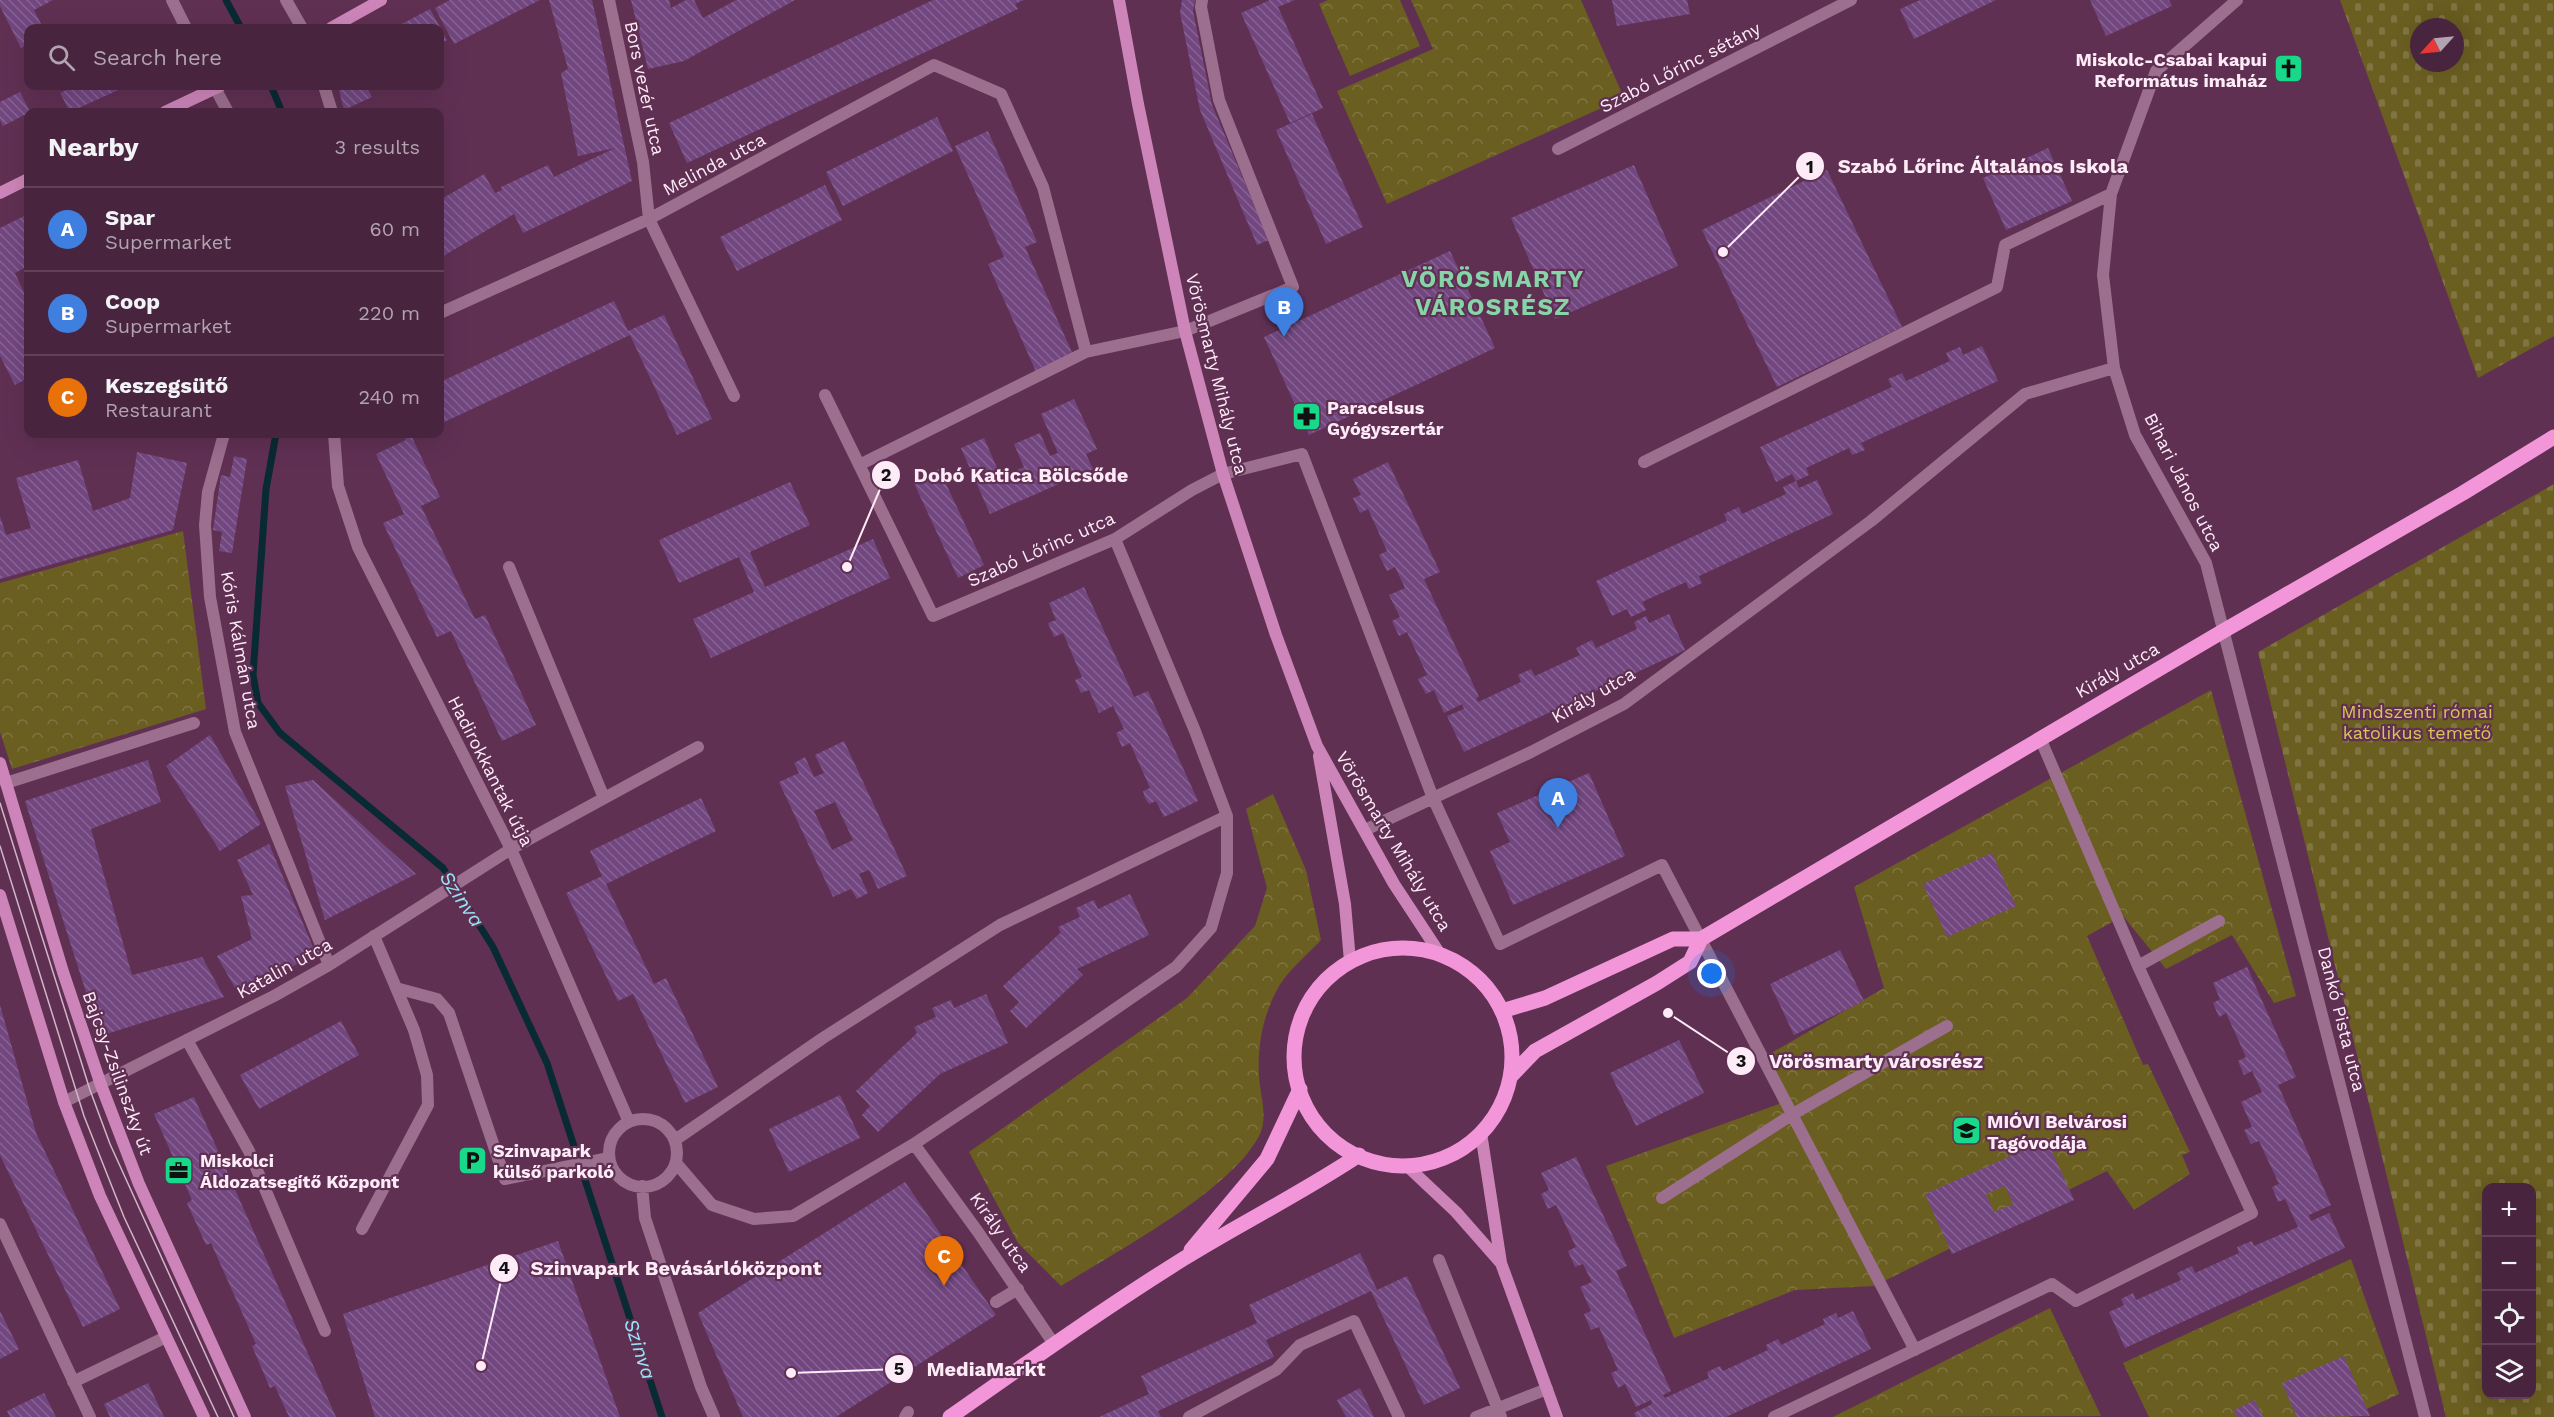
<!DOCTYPE html>
<html lang="en">
<head>
<meta charset="utf-8">
<style>
  :root { --surface:#48243e; --page:#523049; --text:#f1f3f6; --muted:#b1a4b0; --line:#604158; --accent:#8c9099 }
  body { margin:0; font-family:"Work Sans",sans-serif; background:var(--page); color:var(--text) }
  .controls { position:absolute; right:18px; bottom:18px; display:grid; overflow:hidden; border-radius:12px; box-shadow:0 6px 24px #0002 }
  .controls button { width:54px; height:54px; display:grid; place-items:center; padding:0; border:0; border-bottom:2px solid var(--line); background:var(--surface); color:var(--text); font:30px sans-serif }
  .compass { position:absolute; left:2410px; top:18px; width:54px; height:54px; border-radius:50%; background:var(--surface); box-shadow:0 6px 24px #0002; rotate:243deg }
  .you { position:absolute; left:1712px; top:974px; width:21px; height:21px; margin:-15px; border:4px solid #fff; border-radius:50%; background:#1a73e8; box-shadow:0 0 0 9px #1a73e833 }
  .badge { display:grid; place-items:center; width:39px; height:39px; border-radius:50%; background:var(--accent); color:#fff; font-size:20px; font-weight:700 }
  .pin { position:absolute; translate:-50% -50px; filter:drop-shadow(0 2px 3px #0008) }
  .pin::after { content:''; position:absolute; top:32px; width:21px; height:18px; background:inherit; clip-path:polygon(0 0,100% 0,50% 100%) }
  .list { margin:0; padding:0; list-style:none }
  h2 { display:flex; justify-content:space-between; align-items:center; height:78px; margin:0; padding:0 24px; font-size:26px }
  h2 small { font-size:20px; font-weight:400; color:var(--muted) }
  .list li { display:grid; grid-template-columns:39px 1fr auto; gap:18px; align-items:center; box-sizing:border-box; height:84px; padding:0 24px; border-top:2px solid var(--line) }
  .list b { display:block; font-size:22px; white-space:nowrap }
  .list p { margin:0; font-size:20px; white-space:nowrap; color:var(--muted) }
  .list em { font-size:20px; font-style:normal; color:var(--muted) }
  .icon { flex:none; width:33px; height:33px; fill:none; stroke:currentColor; stroke-width:2; stroke-linecap:round; stroke-linejoin:round }
  .map { position:relative; flex:none; width:2554px; height:1417px; overflow:hidden }
  .search { position:absolute; background:var(--surface); box-shadow:0 6px 24px #0002; left:24px; top:24px; width:420px; height:66px; display:flex; align-items:center; gap:15px; box-sizing:border-box; padding:0 21px; border-radius:12px; color:var(--muted); font-size:22px }
  .panel { position:absolute; background:var(--surface); box-shadow:0 6px 24px #0002; left:24px; top:108px; width:420px; height:330px; border-radius:12px }
  .map>svg:first-child { display:block }
</style>
</head>
<body>
<div class="map">
<svg width="2554" height="1417" viewBox="0 0 2554 1417">
  <defs>
    <pattern id="cemetery-stones" width="16" height="16" patternUnits="userSpaceOnUse" patternTransform="scale(1.5)"><rect width="16" height="16" fill="#6a5e21"/><path d="M2 7V4a2 2 0 0 1 4 0v3zM10 15v-3a2 2 0 0 1 4 0v3z" fill="#807542"/></pattern>
    <pattern id="park-crowns" width="20" height="18" patternUnits="userSpaceOnUse" patternTransform="scale(1.5)"><rect width="20" height="18" fill="#6a5e21"/><path d="M2 6a3 3 0 1 1 6 0M12 15a3 3 0 1 1 6 0" fill="none" stroke="#807542"/></pattern>
    <pattern id="building-back-hatch" width="6" height="6" patternUnits="userSpaceOnUse" patternTransform="scale(1.5)"><rect width="6" height="6" fill="#724780"/><path d="M-1 5l2 2M0 0l6 6M5-1l2 2" fill="none" stroke="#876293"/></pattern>
  </defs>
  <rect width="100%" height="100%" fill="#603053"/>
  <!-- cemetery -->
  <path fill="url(#cemetery-stones)" fill-rule="evenodd" d="M2340 0H2554V336L2478 378ZM2419 27H2455V63H2419Z
    M2554 484V1417H2446L2258 652ZM2486 1188H2532V1394H2486Z"/>
  <!-- park -->
  <path fill="url(#park-crowns)" d="M1328 0H1400L1420 46 1350 76 1319 4Z
    M1411 0H1581L1624 98 1387 204 1337 91 1433 49Z
    M183 531 206 709 12 769 0 732V583Z
    M2211 690 2296 996 2274 1003 2232 935 2166 969 2123 916 2087 936 2143 1065 2148 1064 2190 1152 2182 1155 2190 1174 2134 1210 2107 1171 1874 1286 1795 1290 1674 1338 1606 1166 1779 1104 1768 1055 1884 988 1854 887Z
    M1273 794 1306 870 1321 940C1308 954 1291 968 1281 983 1264 1010 1257 1044 1259 1076 1260 1094 1268 1117 1260 1134 1233 1190 1114 1253 1061 1286L1018 1243 969 1152 1187 998 1255 926 1267 888 1246 809Z
    M2351 1259 2399 1394 2349 1417H2149L2123 1363Z
    M2050 1308 2101 1416 1833 1417 2036 1315Z"/>
  <g fill="none" stroke-linecap="round" stroke-linejoin="round">
    <!-- stream -->
    <path stroke="#092a33" stroke-width="7" d="M226 0 241 28
      M271 86 282 112
      M276 434 266 489 253 675 258 703 280 733 443 868 493 947 547 1063 662 1417"/>
  </g>
  <!-- building -->
  <path fill="url(#building-back-hatch)" fill-rule="evenodd" d="M0 0H53L34 10 43 28H28V44L21 48 0 6Z
    M450 0H540L454 44 435 8Z
    M549 0H592L632 181 523 233 514 214 440 258V200L484 174 495 193 502 190 501 187 548 165 554 177 615 148 578 156 561 73 568 69Z
    M631 0H669L671 8 686 0H694L703 18 736 0H795L684 61 648 69Z
    M933 0H1024L1015 4 1018 9 687 163 669 123Z
    M1182 0H1195L1193 11 1212 105 1269 240 1257 245 1200 110 1180 13Z
    M1270 0H1295L1278 7 1323 108 1290 123 1241 13Z
    M1612 0H1687L1690 14 1617 26Z
    M1920 0H1996L1914 39 1900 9Z
    M2090 0H2169L2172 6 2106 36Z
    M430 9 447 40 440 44V28H394Z
    M75 86H127L70 112 60 93Z
    M338 86H366L372 97 344 110Z
    M20 92 30 112 3 126 0 120V102Z
    M1312 114 1363 227 1326 244 1276 130Z
    M937 117 953 151 843 206 826 172Z
    M988 131 1037 242 1025 247 1074 357 1037 374 988 264 1004 257 955 146Z
    M2048 148 2072 201 2006 230 1983 178Z
    M1634 165 1678 266 1555 319 1511 218Z
    M1827 170 1902 327 1777 387 1702 230Z
    M825 185 842 220 737 271 720 237Z
    M28 214V266L15 273 28 301V378L15 385 0 356V228Z
    M1450 251 1495 348 1309 435 1264 337Z
    M614 301 628 331 664 315 712 419 677 435 630 335 440 424V382Z
    M1982 346 1998 381 1861 443 1865 450 1852 455 1849 448 1806 468 1809 475 1796 481 1792 474 1776 482 1760 447 1892 387 1888 379 1902 373 1906 381 1950 361 1946 353 1960 347 1963 355Z
    M1074 399 1097 449 1086 454 1093 469 990 514 961 448 984 438 1001 477 1024 467 1014 444 1040 433 1050 456 1058 453 1041 414Z
    M403 434H419L412 437 440 497 421 506 475 619 485 615 536 725 502 741 451 631 437 637 383 523 404 514 376 454 406 440Z
    M137 452 187 463 173 530 0 579V516L6 535 31 528 16 478 78 460 93 511 130 498Z
    M234 456 247 459 232 553 219 551 222 532 213 530 221 475 230 477Z
    M1388 462 1440 572 1424 579 1479 697 1476 698 1478 702 1521 682 1518 675 1531 669 1535 676 1580 655 1576 648 1592 640 1596 648 1637 629 1634 622 1646 616 1649 623 1669 614 1685 650 1464 752 1447 716 1464 709 1462 704 1444 713 1434 690 1426 694 1418 679 1427 675 1407 632 1399 636 1392 621 1400 617 1389 595 1405 588 1395 567 1387 571 1379 555 1387 551 1368 509 1360 513 1353 498 1361 495 1353 479Z
    M939 469 984 565 958 578 913 481Z
    M1817 480 1833 514 1699 576 1702 583 1689 589 1686 582 1642 602 1646 610 1631 617 1627 609 1612 616 1596 581 1727 521 1724 514 1739 507 1742 514 1786 494 1783 487 1796 481 1799 488Z
    M790 482 810 525 750 552 765 587 873 539 890 578 711 658 693 619 754 592 739 557 679 583 659 540Z
    M1084 587 1134 697 1148 691 1198 801 1164 817 1156 801 1149 804 1145 798 1143 791 1150 788 1130 743 1122 747 1116 733 1124 729 1113 706 1099 713 1089 690 1081 693 1075 680 1082 677 1063 633 1054 637 1048 623 1056 620 1049 603Z
    M210 735 261 824 220 851 166 766Z
    M844 741 907 876 878 889 869 870 859 874 868 893 857 899 851 889 833 897 779 782 799 773 794 763 805 757 814 777 824 773 815 755ZM835 802 853 840 832 850 814 811Z
    M148 760 161 802 91 829 132 975 202 957 224 997 100 1036 25 801Z
    M1589 773 1625 856 1513 905 1490 851 1510 842 1497 813Z
    M313 780 416 874 325 920 285 786Z
    M701 798 716 831 606 884 654 984 666 978 718 1087 685 1103 633 994 618 1001 566 893 602 876 590 851Z
    M269 844 316 954 239 995 217 956 252 939 241 896 253 895 237 860Z
    M1992 853 2016 906 1947 937 1923 884Z
    M1130 894 1149 935 1077 969 1083 975 1026 1028 1010 1011 1019 1002 1003 986 1060 933 1062 936 1058 927 1080 917 1076 908 1094 900 1098 909Z
    M1840 950 1864 1001 1794 1035 1770 984Z
    M2247 967 2296 1077 2278 1085 2331 1205 2309 1215 2311 1221 2329 1213 2345 1248 2125 1348 2109 1312 2124 1305 2121 1299 2133 1293 2136 1300 2181 1280 2177 1273 2192 1266 2195 1273 2239 1253 2237 1247 2252 1241 2254 1246 2298 1227 2285 1199 2278 1202 2272 1187 2279 1184 2259 1141 2251 1144 2244 1130 2252 1127 2241 1102 2262 1092 2252 1071 2244 1075 2238 1061 2246 1057 2226 1013 2219 1017 2213 1003 2220 999 2213 983Z
    M986 994 1008 1043 940 1074 878 1132 862 1115 870 1106 856 1091 917 1033 914 1027 936 1017 932 1008 951 1000 954 1008Z
    M0 1005 36 1133 120 1309 83 1327 0 1155Z
    M341 1021 359 1055 259 1109 240 1075Z
    M1679 1040 1704 1093 1636 1126 1610 1073Z
    M840 1095 860 1138 789 1172 769 1129Z
    M194 1097 336 1417H289L275 1386 270 1388 252 1346 256 1344 211 1243 206 1245 187 1203 192 1200 154 1114Z
    M2047 1140 2074 1200 1952 1254 1925 1194ZM2005 1186 2013 1204 1994 1212 1986 1194Z
    M1576 1157 1627 1266 1616 1271 1671 1391 1663 1395 1665 1398 1709 1378 1707 1372 1720 1366 1723 1371 1768 1350 1766 1345 1778 1339 1781 1345 1825 1324 1823 1319 1836 1313 1838 1318 1853 1311 1871 1349 1726 1417H1636L1634 1413 1652 1404 1651 1400 1636 1407 1625 1384 1618 1388 1611 1373 1618 1370 1599 1327 1591 1330 1584 1314 1591 1311 1580 1287 1592 1282 1583 1264 1575 1267 1568 1251 1576 1247 1556 1205 1548 1209 1541 1194 1549 1190 1541 1173Z
    M905 1182 996 1315 836 1417H743L698 1313Z
    M558 1241 620 1417H375L343 1314Z
    M1360 1253 1377 1290 1407 1276 1460 1388 1424 1405 1371 1291 1266 1340 1274 1357 1158 1411 1161 1417H1099L1149 1394 1141 1376 1257 1323 1249 1305Z
    M0 1311 19 1349 0 1359Z
    M2344 1356 2370 1416 2297 1417 2282 1383Z
    M148 1383 164 1417H110L104 1404Z
    M1360 1388 1374 1417H1346L1337 1400Z
    M44 1393 56 1417H10L7 1411Z
    M2255 1400 2263 1417H2237L2234 1410Z"/>
  <g fill="none" stroke-linecap="round" stroke-linejoin="round">
    <!-- lane -->
    <path stroke="#9c6f8f" stroke-width="12" d="M649 219 734 396
      M6 783 194 723
      M396 988 437 999 449 1013 505 1179 609 1158
      M187 1040 249 1151 325 1331
      M0 1224 90 1417
      M362 1229 428 1105 427 1075 414 1030 374 936
      M996 1302 1018 1289
      M73 1382 166 1337
      M905 1417 908 1412
      M1189 1417 1276 1370 1300 1345 1354 1321 1399 1417"/>
    <!-- street -->
    <path stroke="#9c6f8f" stroke-width="12" d="M172 0 186 28
      M286 0 302 28
      M609 0 643 162 649 219
      M2237 0 2156 71 2111 194 2103 275 2114 368 2135 435 2206 563 2425 1417
      M214 86 228 112
      M324 86 332 112
      M1558 149 1851 0
      M440 313 649 219 934 65 1001 94 1043 187 1086 352
      M825 395 933 616 1115 539 1192 490 1223 474 1302 454 1433 798 1500 944 1662 865 1915 1350
      M224 434 208 492 205 525 210 597 235 732 329 965
      M334 434 338 486 358 547 511 849 629 1122
      M1644 462 1997 287 2005 245 2111 194
      M859 465 1086 352 1185 331 1293 287 1219 100 1201 7 1202 0
      M509 567 604 798
      M1365 830 1531 752 1624 704 1871 521 2025 394 2114 368
      M2138 966 2219 921
      M64 1102 274 996 329 965 511 849 698 747
      M609 1153a34 34 0 1 1 68 0a34 34 0 1 1-68 0Z
      M675 1140 823 1038 1000 925 1227 816
      M914 1144 978 1232 1054 1344
      M676 1163 712 1205 754 1219 793 1216 914 1144 1089 1027 1176 967 1211 928 1227 873V816L1195 731 1115 539
      M642 1186 645 1218 701 1387 714 1417
      M1662 1198 1793 1114 1947 1026
      M1439 1260 1501 1417
      M1476 1417 1547 1389
      M1774 1417 2052 1284 2076 1301 2252 1213 2138 966 2040 738"/>
    <!-- secondary -->
    <path stroke="#cd85b9" stroke-width="12" d="M1119 0 1138 104 1185 331 1223 474 1276 635 1317 746 1394 884 1440 954
      M331 28 381 0
      M165 112 220 86
      M0 193 28 179
      M1319 756 1345 904 1350 961
      M0 763 63 972 101 1085 139 1184 245 1417
      M0 895 64 1102 100 1196 204 1417
      M1481 1133 1501 1263 1557 1417
      M1407 1166 1456 1212 1500 1262"/>
    <!-- primary -->
    <path stroke="#f296d9" stroke-width="15" d="M1294 1057a109 109 0 1 1 218 0a109 109 0 1 1-218 0Z
      M1502 1011 1545 998 1673 939H1701L2225 630 2463 493 2554 437
      M1511 1076 1535 1051 1657 983 1690 962 1701 939
      M1191 1250 1267 1159 1300 1089
      M950 1417C1027 1363 1103 1309 1183 1259 1241 1223 1302 1193 1359 1155"/>
    <!-- tram -->
    <path stroke="#d0b6c8" stroke-width="1.5" d="M0 803 90 1090 110 1144 234 1417
      M0 846 84 1116 124 1217 218 1417"/>
  </g>
  <!-- icons -->
  <defs>
    <symbol id="church-square" viewBox="-11 -11 22 22"><rect x="-9" y="-9" width="18" height="18" rx="4" fill="#17d989" stroke="#603053"/><path d="M-1.2-6h2.4v3.5h3.3v2.4h-3.3V6h-2.4V-.1h-3.3v-2.4h3.3Z" fill="#111"/></symbol>
    <symbol id="pharmacy-square" viewBox="-11 -11 22 22"><rect x="-9" y="-9" width="18" height="18" rx="4" fill="#17d989" stroke="#603053"/><path d="M-2-6h4v4h4v4h-4v4h-4v-4h-4v-4h4Z" fill="#111"/></symbol>
    <symbol id="school-square" viewBox="-11 -11 22 22"><rect x="-9" y="-9" width="18" height="18" rx="4" fill="#17d989" stroke="#603053"/><path d="M0-5L7-2L0 1L-7-2ZM-4 1L0 2.5L4 1V4Q0 6-4 4Z" fill="#111"/></symbol>
    <symbol id="parking-square" viewBox="-11 -11 22 22"><rect x="-9" y="-9" width="18" height="18" rx="4" fill="#17d989" stroke="#603053"/><path d="M-3.5-5.5H1a3.5 3.5 0 0 1 0 7H-1V5.5H-3.5ZM-1-3.4V-.6H.8a1.4 1.4 0 0 0 0-2.8Z" fill="#111"/></symbol>
    <symbol id="office-square" viewBox="-11 -11 22 22"><rect x="-9" y="-9" width="18" height="18" rx="4" fill="#17d989" stroke="#603053"/><path d="M-6-3h4V-5.5h4V-3h4V5H-6ZM-1-4.5V-3h2v-1.5ZM-6 0V1H6V0Z" fill="#111"/></symbol>
  </defs>
  <g fill-rule="evenodd">
    <use href="#church-square" x="2272" y="52" width="33" height="33"/>
    <use href="#pharmacy-square" x="1290" y="400" width="33" height="33"/>
    <use href="#school-square" x="1950" y="1114" width="33" height="33"/>
    <use href="#parking-square" x="456" y="1144" width="33" height="33"/>
    <use href="#office-square" x="162" y="1154" width="33" height="33"/>
  </g>
  <g text-anchor="middle" dominant-baseline="central" stroke-width="4.5" stroke-linejoin="round" paint-order="stroke">
    <!-- poi labels -->
    <g font-size="18" font-weight="bold" fill="#fdebf7" stroke="#603053" text-anchor="start">
      <text x="2267" y="59" text-anchor="end">Miskolc-Csabai kapui<tspan x="2267" dy="21">Református imaház</tspan></text>
      <text x="1327" y="407">Paracelsus<tspan x="1327" dy="21">Gyógyszertár</tspan></text>
      <text x="1987" y="1121">MIÓVI Belvárosi<tspan x="1987" dy="21">Tagóvodája</tspan></text>
      <text x="493" y="1150">Szinvapark<tspan x="493" dy="21">külső parkoló</tspan></text>
      <text x="200" y="1160">Miskolci<tspan x="200" dy="21">Áldozatsegítő Központ</tspan></text>
    </g>
    <!-- street labels -->
    <g font-size="18" fill="#fdebf7" stroke="#603053">
      <text transform="translate(1680 67) rotate(-27)">Szabó Lőrinc sétány</text>
      <text transform="translate(645 88) rotate(78)">Bors vezér utca</text>
      <text transform="translate(714 164) rotate(-28)">Melinda utca</text>
      <text transform="translate(1217 374) rotate(76)">Vörösmarty Mihály utca</text>
      <text transform="translate(2184 482) rotate(63)">Bihari János utca</text>
      <text transform="translate(1041 549) rotate(-24)">Szabó Lőrinc utca</text>
      <text transform="translate(241 650) rotate(80)">Kóris Kálmán utca</text>
      <text transform="translate(2117 670) rotate(-30)">Király utca</text>
      <text transform="translate(1593 695) rotate(-30)">Király utca</text>
      <text transform="translate(491 771) rotate(63)">Hadirokkantak útja</text>
      <text transform="translate(1394 841) rotate(59)">Vörösmarty Mihály utca</text>
      <text transform="translate(284 968) rotate(-29)">Katalin utca</text>
      <text transform="translate(2342 1019) rotate(76)">Dankó Pista utca</text>
      <text transform="translate(118 1073) rotate(70)">Bajcsy-Zsilinszky út</text>
      <text transform="translate(1001 1232) rotate(55)">Király utca</text>
    </g>
    <!-- park labels -->
    <g font-size="18" fill="#dbc456" stroke="#603053">
      <text x="2417" y="711">Mindszenti római<tspan x="2417" dy="21">katolikus temető</tspan></text>
    </g>
    <!-- water labels -->
    <g font-size="20" font-style="italic" fill="#99e3f8" stroke="#603053">
      <text transform="translate(462 899) rotate(56)">Szinva</text>
      <text transform="translate(640 1349) rotate(72)">Szinva</text>
    </g>
    <!-- district labels -->
    <g font-size="24" font-weight="bold" letter-spacing="1.5" fill="#87d4a8" stroke="#603053">
      <text x="1493" y="279">VÖRÖSMARTY<tspan x="1493" dy="28">VÁROSRÉSZ</tspan></text>
    </g>
  </g>
  <!-- callouts -->
  <path fill="none" stroke="#fdebf7" stroke-width="2" d="M1723 252L1810 166M847 567L886 475M1668 1013L1741 1061M481 1366L504 1268M791 1373L899 1369"/>
  <g fill="#fdebf7" stroke="#603053" stroke-width="2">
    <circle cx="1723" cy="252" r="6"/>
    <circle cx="847" cy="567" r="6"/>
    <circle cx="1668" cy="1013" r="6"/>
    <circle cx="481" cy="1366" r="6"/>
    <circle cx="791" cy="1373" r="6"/>
    <circle cx="1810" cy="166" r="15"/>
    <circle cx="886" cy="475" r="15"/>
    <circle cx="1741" cy="1061" r="15"/>
    <circle cx="504" cy="1268" r="15"/>
    <circle cx="899" cy="1369" r="15"/>
  </g>
  <g font-size="18" text-anchor="middle" font-weight="bold" fill="#111">
    <text x="1810" y="173">1</text>
    <text x="886" y="481">2</text>
    <text x="1741" y="1067">3</text>
    <text x="504" y="1274">4</text>
    <text x="899" y="1375">5</text>
  </g>
  <g font-size="20" text-anchor="middle" font-weight="bold" fill="#fdebf7" stroke="#603053" stroke-width="4.5" stroke-linejoin="round" paint-order="stroke">
    <text x="1983" y="173">Szabó Lőrinc Általános Iskola</text>
    <text x="1021" y="482">Dobó Katica Bölcsőde</text>
    <text x="1876" y="1068">Vörösmarty városrész</text>
    <text x="676" y="1275">Szinvapark Bevásárlóközpont</text>
    <text x="986" y="1376">MediaMarkt</text>
  </g>
</svg>
<div class="controls">
<button>+</button>
<button>−</button>
<button><svg class="icon" aria-label="locate" viewBox="0 0 24 24"><circle cx="12" cy="12" r="6"/><path d="M12 2v4M12 18v4M2 12h4M18 12h4"/></svg></button>
<button><svg class="icon" aria-label="layers" viewBox="0 0 24 24"><path d="M12 4l9 5-9 5-9-5zM3 14l9 5 9-5"/></svg></button>
</div>
<svg class="compass" viewBox="-18 -18 36 36"><path d="M0-13l5 13h-10z" fill="#e53935"/><path d="M0 13l5-13h-10z" fill="#b1a4b0"/></svg>
<div class="you"></div>
<div class="pin badge" style="left:1558px;top:828px;background:#3f7fe0">A</div>
<div class="pin badge" style="left:1284px;top:337px;background:#3f7fe0">B</div>
<div class="pin badge" style="left:944px;top:1286px;background:#e8710a">C</div>
<div class="search"><svg class="icon" aria-label="search" viewBox="0 0 24 24"><circle cx="10" cy="10" r="6"/><path d="M15 15l6 6"/></svg>Search here</div>
<section class="panel">
<h2>Nearby<small>3 results</small></h2>
<ul class="list">
<li><span class="badge" style="background:#3f7fe0">A</span><div><b>Spar</b><p>Supermarket</p></div><em>60 m</em></li>
<li><span class="badge" style="background:#3f7fe0">B</span><div><b>Coop</b><p>Supermarket</p></div><em>220 m</em></li>
<li><span class="badge" style="background:#e8710a">C</span><div><b>Keszegsütő</b><p>Restaurant</p></div><em>240 m</em></li>
</ul>
</section>
</div>
</body>
</html>
